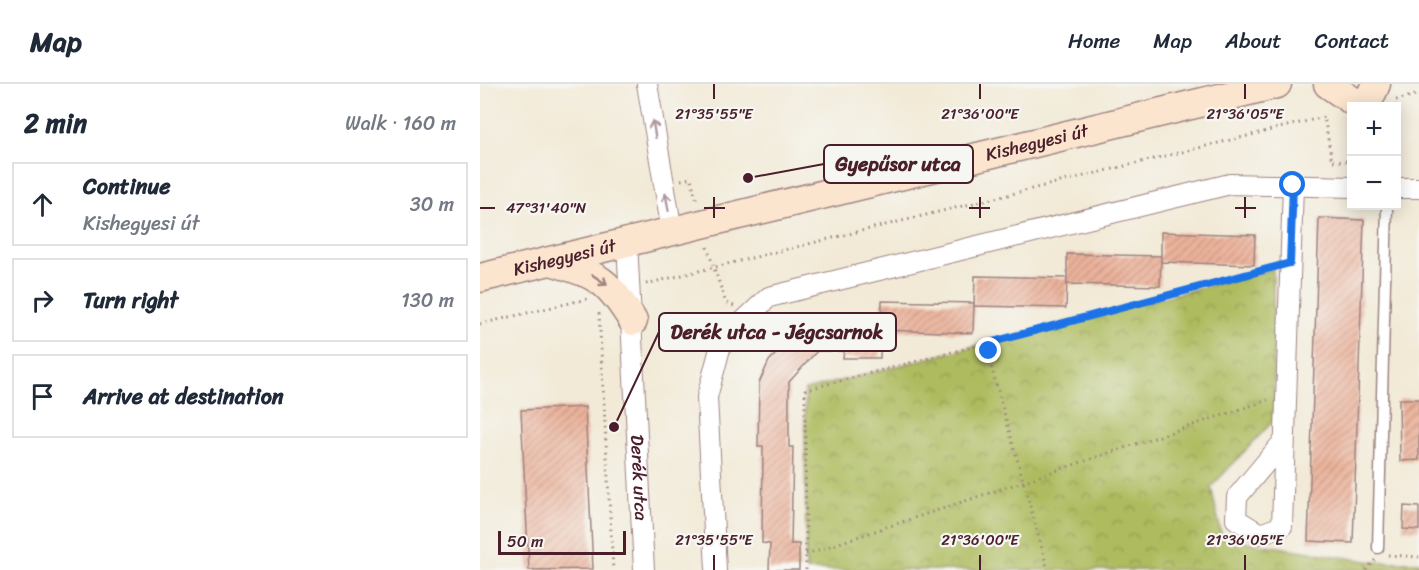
<!DOCTYPE html>
<html lang="en">
<head>
<meta charset="utf-8">
<style>
  :root { --surface:#fff; --page:#f2f2f3; --text:#1f2937; --muted:#747a83; --line:#e0e1e3 }
  body { margin:0; font-family:Sriracha,sans-serif; background:var(--page); color:var(--text) }
  .controls { position:absolute; right:18px; top:18px; display:grid; overflow:hidden; border-radius:0px; box-shadow:0 3px 15px #0003 }
  .controls button { width:54px; height:54px; display:grid; place-items:center; padding:0; border:0; border-bottom:2px solid var(--line); background:var(--surface); color:var(--text); font:30px sans-serif }
  .scale { position:absolute; left:18px; bottom:15px; width:128px; box-sizing:border-box; padding-left:6px; border:3px solid #4a1f2b; border-top:0; font-size:16px; line-height:21px; white-space:nowrap; color:#4a1f2b; -webkit-text-stroke:4px #f6f6f2; paint-order:stroke }
  .stop { position:absolute; width:18px; height:18px; margin:-14px; border:4px solid #1a73e8; border-radius:50%; background:#fff }
  .stop.end { background:#1a73e8; border-color:#fff; box-shadow:0 2px 6px #0008 }
  .list { margin:0; padding:0; list-style:none }
  h2 { display:flex; justify-content:space-between; align-items:center; height:78px; margin:0; padding:0 24px; font-size:26px }
  h2 small { font-size:20px; font-weight:400; color:var(--muted) }
  .list li { display:grid; grid-template-columns:39px 1fr auto; gap:18px; align-items:center; box-sizing:border-box; height:84px; margin:0 12px 12px; padding:0 12px; border:2px solid var(--line); border-radius:0px }
  .list b { display:block; font-size:22px; white-space:nowrap }
  .list p { margin:0; font-size:20px; white-space:nowrap; color:var(--muted) }
  .list em { font-size:20px; font-style:normal; color:var(--muted) }
  .icon { flex:none; width:33px; height:33px; fill:none; stroke:currentColor; stroke-width:2; stroke-linecap:round; stroke-linejoin:round }
  .map { position:relative; flex:none; width:939px; height:486px; overflow:hidden }
  header { display:flex; align-items:center; gap:36px; box-sizing:border-box; height:84px; padding:0 30px; background:var(--surface); border-bottom:2px solid var(--line) }
  header strong { font-size:28px }
  nav { display:flex; gap:33px; margin-inline-start:auto; font-size:21px }
  main { display:flex }
  aside { flex:1; background:var(--surface) }
  .map>svg:first-child { display:block }
</style>
</head>
<body>
<header>
<strong>Map</strong>
<nav><a>Home</a><a>Map</a><a>About</a><a>Contact</a></nav>
</header>
<main>
<aside>
<h2>2 min<small>Walk · 160 m</small></h2>
<ul class="list">
<li><svg class="icon" aria-label="ahead" viewBox="0 0 24 24"><path d="M12 20V5M6 11l6-6 6 6"/></svg><div><b>Continue</b><p>Kishegyesi út</p></div><em>30 m</em></li>
<li><svg class="icon" aria-label="right" viewBox="0 0 24 24"><path d="M7 20v-9h11M14 6l5 5-5 5"/></svg><div><b>Turn right</b></div><em>130 m</em></li>
<li><svg class="icon" aria-label="arrive" viewBox="0 0 24 24"><path d="M6 21V4h12l-3 4 3 4H6"/></svg><div><b>Arrive at destination</b></div></li>
</ul>
</aside>
<div class="map">
<svg width="939" height="486" viewBox="0 0 939 486">
  <defs>
    <pattern id="park-crowns" width="20" height="18" patternUnits="userSpaceOnUse" patternTransform="scale(1.5)"><rect width="20" height="18" fill="#aebc5e"/><path d="M2 6a3 3 0 1 1 6 0M12 15a3 3 0 1 1 6 0" fill="none" stroke="#90984e"/></pattern>
    <pattern id="building-hatch" width="6" height="6" patternUnits="userSpaceOnUse" patternTransform="scale(1.5)"><rect width="6" height="6" fill="#ecb39b"/><path d="M-1 1l2-2M0 6l6-6M5 7l2-2" fill="none" stroke="#c1917f"/></pattern>
  </defs>
  <rect width="100%" height="100%" fill="#f6f6f2"/>
  <filter id="ink" filterUnits="userSpaceOnUse"><feTurbulence type="fractalNoise" baseFrequency=".0167" numOctaves="2"/><feDisplacementMap in="SourceGraphic" scale="12" xChannelSelector="R" yChannelSelector="G"/><feConvolveMatrix kernelMatrix="1 2 1 2 8 2 1 2 1" color-interpolation-filters="sRGB"/></filter>
  <filter id="wash" filterUnits="userSpaceOnUse"><feTurbulence type="fractalNoise" baseFrequency=".008" numOctaves="4" result="noise"/><feDisplacementMap in="SourceGraphic" scale="24" xChannelSelector="R" yChannelSelector="G"/><feGaussianBlur stdDeviation="1.35" result="paint"/><feColorMatrix in="noise" values="0 0 0 0 0 0 0 0 0 0 0 0 0 0 0 0 0 1.4 0 .05"/><feComposite in="paint" operator="in"/></filter>
  <g filter="url(#wash)">
    <rect width="100%" height="100%" fill="#f2ead7"/>
    <!-- park -->
    <path fill="url(#park-crowns)" stroke="#7c6e44" stroke-width="1.5" d="M793 185 794 336 731 403 742 454 893 478H939V486H326L325 306Z"/>
    <g id="blocks">
      <!-- building -->
      <path fill="url(#building-hatch)" d="M839 134 884 136 873 459 828 457Z
        M681 148 775 151 774 181 681 178Z
        M587 170 681 172 680 202 587 200Z
        M495 192 587 194 586 224 494 222Z
        M402 217 494 219 493 249 401 246 400 274H363L364 267H337L309 298V363H313L311 460H319V486H289L290 460 282 459 283 362H278L279 299 289 277 314 251 338 241 401 242Z
        M919 315H939V376L920 377Z
        M105 323 113 485 49 486 41 326Z
        M924 422 939 423V446L923 445Z"/>
    </g>
  </g>
  <g filter="url(#ink)">
    <use href="#blocks" fill-opacity="0" stroke="#9e8481" stroke-width="1.5"/>
    <g fill="none" stroke-linecap="round" stroke-linejoin="round">
      <defs>
        <path id="lane" d="M898 464 907 122"/>
        <g id="street">
          <path d="M167 0 192 147"/>
          <path d="M916 104H939"/>
          <path id="s1" d="M147 158 164 486"/>
          <path d="M803 358 757 413 756 435 780 450 802 442 813 101"/>
          <path d="M236 486 227 313 242 257 289 213 750 100 872 103"/>
        </g>
        <g id="secondary">
          <path d="M848 0 880 22"/>
          <path d="M886 22 896 0"/>
          <path d="M71 177C118 192 126 193 153 237"/>
          <path id="s2" d="M0 194 797 0"/>
        </g>
      </defs>
      <!-- lane casing -->
      <use href="#lane" stroke="#9e8481" stroke-width="13"/>
      <!-- street casing -->
      <use href="#street" stroke="#9e8481" stroke-width="22"/>
      <!-- secondary casing -->
      <use href="#secondary" stroke="#9e8481" stroke-width="31"/>
      <!-- path -->
      <path stroke="#9e8481" stroke-width="3" stroke-dasharray="1.5 4.5" stroke-linecap="butt" d="M916 22V16L939 10
        M201 96 211 94 217 118
        M227 163 246 219 254 222
        M166 200 844 33 852 77H872
        M119 229 133 486
        M0 240 107 215
        M505 260 568 486
        M326 470 788 316
        M908 471 939 473
        M326 486 325 306 794 185
        M886 486 895 476"/>
      <!-- lane -->
      <use href="#lane" stroke="#fff" stroke-width="10"/>
      <!-- street -->
      <use href="#street" stroke="#fff" stroke-width="20"/>
      <!-- secondary -->
      <use href="#secondary" stroke="#fce5cf" stroke-width="28"/>
    </g>
    <!-- one-way arrows -->
    <defs><path id="oneway-shaft" d="M-6 0H5M1.5-3L5.5 0L1.5 3" fill="none" stroke-width="1.6" stroke-linecap="round" stroke-linejoin="round" transform="scale(1.5)"/></defs>
    <g stroke="#ae9aa0">
      <use href="#oneway-shaft" transform="translate(174 45) rotate(-100)"/>
      <use href="#oneway-shaft" transform="translate(187 118) rotate(-100)"/>
    </g>
    <use stroke="#a3827d" href="#oneway-shaft" transform="translate(120 196) rotate(34)"/>
  </g>
  <g fill="none" stroke-linecap="round" stroke-linejoin="round" filter="url(#ink)">
    <!-- route -->
    <path stroke="#1a73e8" stroke-width="8" d="M509 267 505 260 810 179 813 101"/>
  </g>
  <!-- ticks -->
  <path fill="none" stroke="#4a1f2b" stroke-width="2" d="M234 0V15M500 0V15M765 0V15M234 113V134M500 113V134M765 113V134M0 124H15M224 124H245M489 124H510M755 124H776M234 471V486M500 471V486M765 471V486"/>
  <g text-anchor="middle" dominant-baseline="central" stroke-width="4.5" stroke-linejoin="round" paint-order="stroke">
    <!-- street labels -->
    <g font-size="18" fill="#4a1f2b" stroke="#f6f6f2">
      <text stroke="none"><textPath href="#s2" startOffset="573">Kishegyesi út</textPath></text>
      <text stroke="none"><textPath href="#s2" startOffset="87">Kishegyesi út</textPath></text>
      <text stroke="none"><textPath href="#s1" startOffset="236">Derék utca</textPath></text>
    </g>
  </g>
  <g font-size="15" text-anchor="middle" fill="#4a1f2b" stroke="#f6f6f2" stroke-width="4.5" stroke-linejoin="round" paint-order="stroke">
    <text x="234" y="35">21°35'55"E</text>
    <text x="500" y="35">21°36'00"E</text>
    <text x="765" y="35">21°36'05"E</text>
    <text x="66" y="129">47°31'40"N</text>
    <text x="234" y="461">21°35'55"E</text>
    <text x="500" y="461">21°36'00"E</text>
    <text x="765" y="461">21°36'05"E</text>
  </g>
  <!-- callouts -->
  <path fill="none" stroke="#4a1f2b" stroke-width="2" d="M268 94L344 80M134 343L179 248"/>
  <g fill="#4a1f2b" stroke="#f6f6f2" stroke-width="2">
    <circle cx="268" cy="94" r="6"/>
    <circle cx="134" cy="343" r="6"/>
  </g>
  <g fill="#f6f6f2" stroke="#4a1f2b" stroke-width="2">
    <rect x="344" y="61" width="149" height="38" rx="6"/>
    <rect x="179" y="229" width="237" height="38" rx="6"/>
  </g>
  <g font-size="20" text-anchor="middle" font-weight="bold" fill="#4a1f2b">
    <text x="418" y="87">Gyepűsor utca</text>
    <text x="297" y="255">Derék utca - Jégcsarnok</text>
  </g>
</svg>
<div class="controls">
<button>+</button>
<button>−</button>
</div>
<div class="scale">50 m</div>
<div class="stop" style="left:813px;top:101px"></div>
<div class="stop end" style="left:509px;top:267px"></div>
</div>
</main>
</body>
</html>
